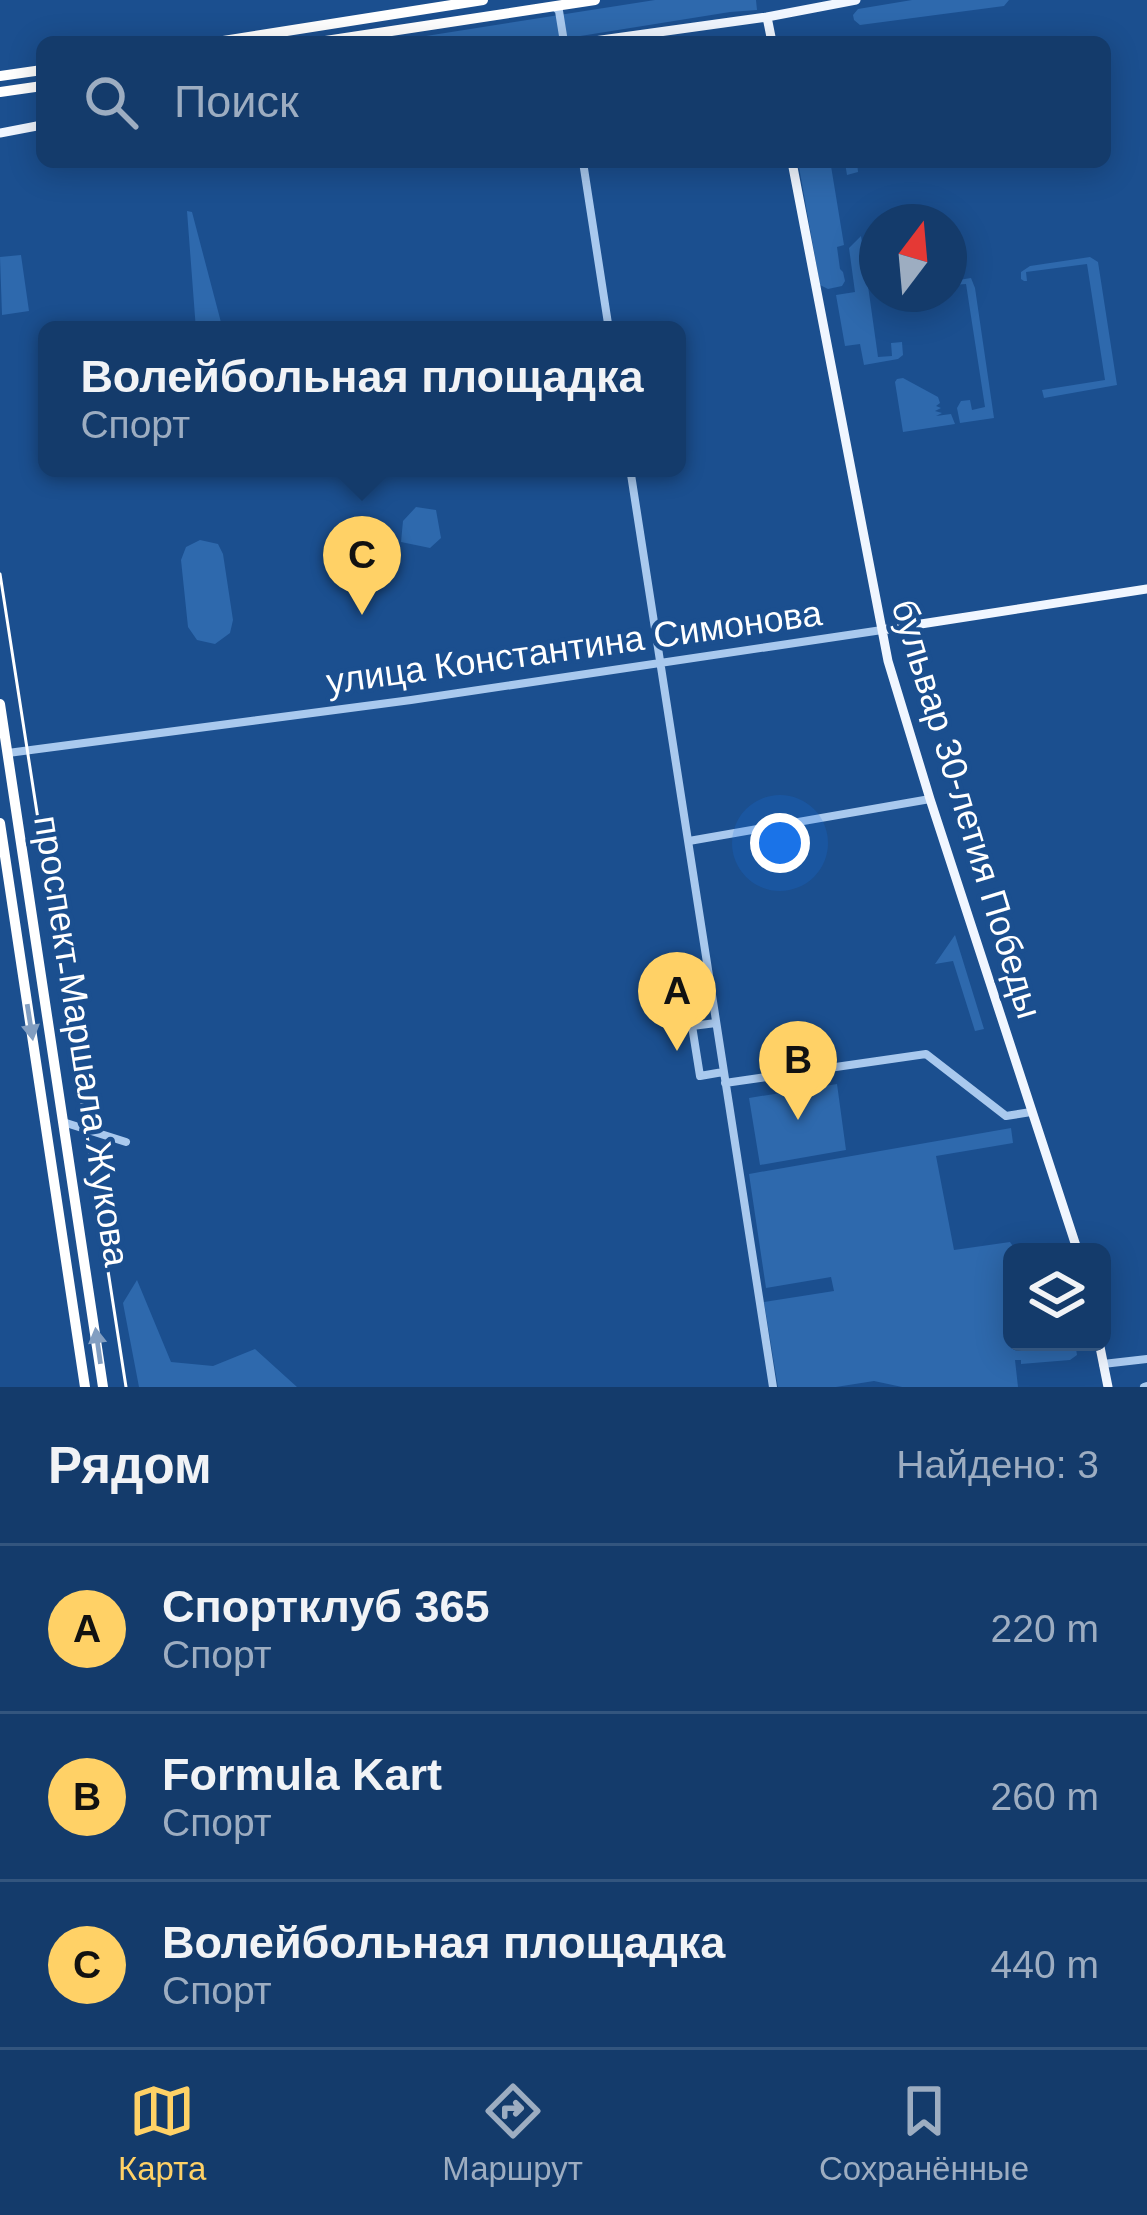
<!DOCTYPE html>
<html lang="ru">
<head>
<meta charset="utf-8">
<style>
  :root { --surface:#143b6b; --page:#214673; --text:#f1f3f6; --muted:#9dadc1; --line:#33557e; --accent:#ffd166 }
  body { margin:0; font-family:Helvetica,sans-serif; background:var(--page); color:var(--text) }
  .controls { position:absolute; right:36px; bottom:36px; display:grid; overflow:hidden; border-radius:18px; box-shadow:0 6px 30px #0003 }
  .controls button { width:108px; height:108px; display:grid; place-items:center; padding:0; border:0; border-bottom:3px solid var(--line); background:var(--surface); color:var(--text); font:60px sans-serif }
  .compass { position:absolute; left:859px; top:204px; width:108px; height:108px; border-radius:50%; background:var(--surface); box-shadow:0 6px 30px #0003; rotate:16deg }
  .you { position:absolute; left:780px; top:843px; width:42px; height:42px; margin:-30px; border:9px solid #fff; border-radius:50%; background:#1a73e8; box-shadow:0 0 0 18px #1a73e833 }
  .badge { display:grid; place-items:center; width:78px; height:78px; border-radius:50%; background:var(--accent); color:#111; font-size:39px; font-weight:700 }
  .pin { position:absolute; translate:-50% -99px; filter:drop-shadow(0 3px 6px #0008) }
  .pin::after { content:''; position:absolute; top:63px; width:42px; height:36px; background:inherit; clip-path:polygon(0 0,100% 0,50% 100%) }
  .popup { position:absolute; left:38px; top:321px; width:648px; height:156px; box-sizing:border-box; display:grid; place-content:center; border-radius:18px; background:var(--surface); filter:drop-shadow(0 3px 9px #0005); font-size:39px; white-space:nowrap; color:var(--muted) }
  .popup b { font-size:45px; color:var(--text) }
  .popup::after { content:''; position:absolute; left:50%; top:100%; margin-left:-24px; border:24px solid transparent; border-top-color:var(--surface) }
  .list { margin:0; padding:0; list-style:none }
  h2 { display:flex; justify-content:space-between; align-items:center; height:156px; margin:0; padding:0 48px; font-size:51px }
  h2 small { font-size:39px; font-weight:400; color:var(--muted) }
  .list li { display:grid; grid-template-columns:78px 1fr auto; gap:36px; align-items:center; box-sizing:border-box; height:168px; padding:0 48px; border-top:3px solid var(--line) }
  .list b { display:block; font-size:45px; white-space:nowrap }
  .list p { margin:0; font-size:39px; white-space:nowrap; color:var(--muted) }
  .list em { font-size:39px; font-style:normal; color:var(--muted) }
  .icon { flex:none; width:66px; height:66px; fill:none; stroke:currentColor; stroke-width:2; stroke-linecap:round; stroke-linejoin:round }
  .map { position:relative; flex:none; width:1147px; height:1387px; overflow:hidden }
  .search { position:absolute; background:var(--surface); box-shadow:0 6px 30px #0003; left:36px; right:36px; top:36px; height:132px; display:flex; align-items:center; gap:30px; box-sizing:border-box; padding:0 42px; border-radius:18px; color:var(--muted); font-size:45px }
  .sheet { height:660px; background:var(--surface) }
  nav { display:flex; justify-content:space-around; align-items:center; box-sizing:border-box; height:168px; border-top:3px solid var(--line); background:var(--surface); font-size:33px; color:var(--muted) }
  nav a { display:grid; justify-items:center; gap:6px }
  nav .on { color:var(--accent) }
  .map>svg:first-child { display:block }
</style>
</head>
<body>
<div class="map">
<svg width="1147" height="1387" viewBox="0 0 1147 1387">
  <rect width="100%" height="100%" fill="#1b4f8f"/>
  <!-- green -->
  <path fill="#2e69ad" d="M655 0H756L757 10 730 12 543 42H388Z
    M912 0H1009L1004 6 860 25 854 20 853 15 858 9Z
    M809 162H857L858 172 847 175 845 163 831 166 844 245 837 247 840 269 843 272 845 281 842 286 828 289 820 285 799 167Z
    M187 211 192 212 223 330H196Z
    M861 236 878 357 892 356 891 343 902 342 903 355 898 359 864 365 860 344 845 346 836 295 855 292 849 248Z
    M21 255 29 311 2 315 0 257Z
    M1090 257 1098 262 1117 385 1044 398 1042 390 1105 380 1087 264 1026 272 1027 281H1024L1021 279V272L1030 266Z
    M971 278 975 288 994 418 960 423 957 408 961 401 970 400 972 410 985 407 966 284 953 285 952 281Z
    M903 378 938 397 940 403 936 406 941 408 935 411 942 413 936 416 951 414 955 424 903 432 895 382 897 379Z
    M416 507 436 510 441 538 430 548 401 542 403 521Z
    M200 540 218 544 223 554 233 620 230 633 215 644 197 640 188 627 181 560 186 547Z
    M955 935 984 1029 975 1031 953 961 935 964Z
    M837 1084 846 1150 760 1165 749 1098Z
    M1011 1128 1013 1143 936 1156 954 1250 1010 1242 1017 1252H1012V1342H1075L1077 1355 1070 1360 1021 1364V1360H1015L1018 1387H902L874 1381 836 1387H778L764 1302 834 1291 831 1277 766 1288 749 1174Z
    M137 1280 171 1362 213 1366 255 1349 297 1387H139L123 1303Z"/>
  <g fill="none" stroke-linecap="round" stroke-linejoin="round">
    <!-- minor -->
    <path stroke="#a9c9ee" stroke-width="8" d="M555 7 559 11 564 42
      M583 162 609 330
      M630 468 773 1387
      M8 753 411 700 882 630
      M689 841 930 799
      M716 1023 692 1026 700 1076 723 1072
      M692 1026 685 990 710 986
      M725 1083 926 1054 1006 1116 1031 1112
      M63 1122 126 1142
      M1103 1364 1147 1359
      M1144 1387 1147 1386"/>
    <!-- major -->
    <path stroke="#f0f6ff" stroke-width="9" d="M767 17 772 42
      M587 42 767 17 856 0
      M0 133 42 125
      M792 162 888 661 930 799 1078 1252
      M882 630 1147 589
      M1099 1342 1108 1387"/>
    <!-- highway -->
    <path stroke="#fff" stroke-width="10" d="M217 42 483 0
      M319 42 595 0
      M0 76 42 70
      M0 92 42 86
      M0 704 103 1387
      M0 823 85 1387"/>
    <!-- tram -->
    <path stroke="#fff" stroke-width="3" d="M0 574 126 1387"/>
  </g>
  <!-- one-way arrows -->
  <defs><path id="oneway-solid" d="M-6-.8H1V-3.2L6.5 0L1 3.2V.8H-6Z" transform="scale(3)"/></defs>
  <g fill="#829ec1">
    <use href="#oneway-solid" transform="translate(30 1022) rotate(81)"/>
    <use href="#oneway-solid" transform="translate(98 1346) rotate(-98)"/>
  </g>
  <g text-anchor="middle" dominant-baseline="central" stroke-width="9" stroke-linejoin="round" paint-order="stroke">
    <!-- street labels -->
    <g font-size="36" fill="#fff" stroke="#1b4f8f">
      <text transform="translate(574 647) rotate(-8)">улица Константина Симонова</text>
      <text transform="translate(967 809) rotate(73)">бульвар 30-летия Победы</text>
      <text transform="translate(82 1041) rotate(81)">проспект Маршала Жукова</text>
    </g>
  </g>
</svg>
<div class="controls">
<button><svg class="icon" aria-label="layers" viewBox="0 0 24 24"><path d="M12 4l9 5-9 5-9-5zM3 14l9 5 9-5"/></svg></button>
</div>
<svg class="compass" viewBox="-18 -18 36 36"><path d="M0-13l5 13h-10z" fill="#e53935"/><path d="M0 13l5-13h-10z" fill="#9dadc1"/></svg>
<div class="you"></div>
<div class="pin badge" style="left:677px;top:1051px">A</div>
<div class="pin badge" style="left:798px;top:1120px">B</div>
<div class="pin badge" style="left:362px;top:615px">C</div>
<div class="popup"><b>Волейбольная площадка</b>Спорт</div>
<div class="search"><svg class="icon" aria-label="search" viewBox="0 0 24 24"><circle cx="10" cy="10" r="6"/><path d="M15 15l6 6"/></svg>Поиск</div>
</div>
<section class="sheet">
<h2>Рядом<small>Найдено: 3</small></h2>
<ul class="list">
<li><span class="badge">A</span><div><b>Спортклуб 365</b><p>Спорт</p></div><em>220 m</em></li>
<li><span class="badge">B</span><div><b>Formula Kart</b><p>Спорт</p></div><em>260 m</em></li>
<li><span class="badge">C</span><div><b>Волейбольная площадка</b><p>Спорт</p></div><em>440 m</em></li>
</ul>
</section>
<nav>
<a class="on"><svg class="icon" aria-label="map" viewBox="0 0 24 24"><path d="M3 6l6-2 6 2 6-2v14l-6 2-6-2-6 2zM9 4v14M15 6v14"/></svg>Карта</a>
<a><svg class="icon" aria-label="directions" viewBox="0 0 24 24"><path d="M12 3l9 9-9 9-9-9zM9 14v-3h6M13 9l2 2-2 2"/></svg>Маршрут</a>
<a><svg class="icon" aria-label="saved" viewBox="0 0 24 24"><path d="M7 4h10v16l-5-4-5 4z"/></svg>Сохранённые</a>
</nav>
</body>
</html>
